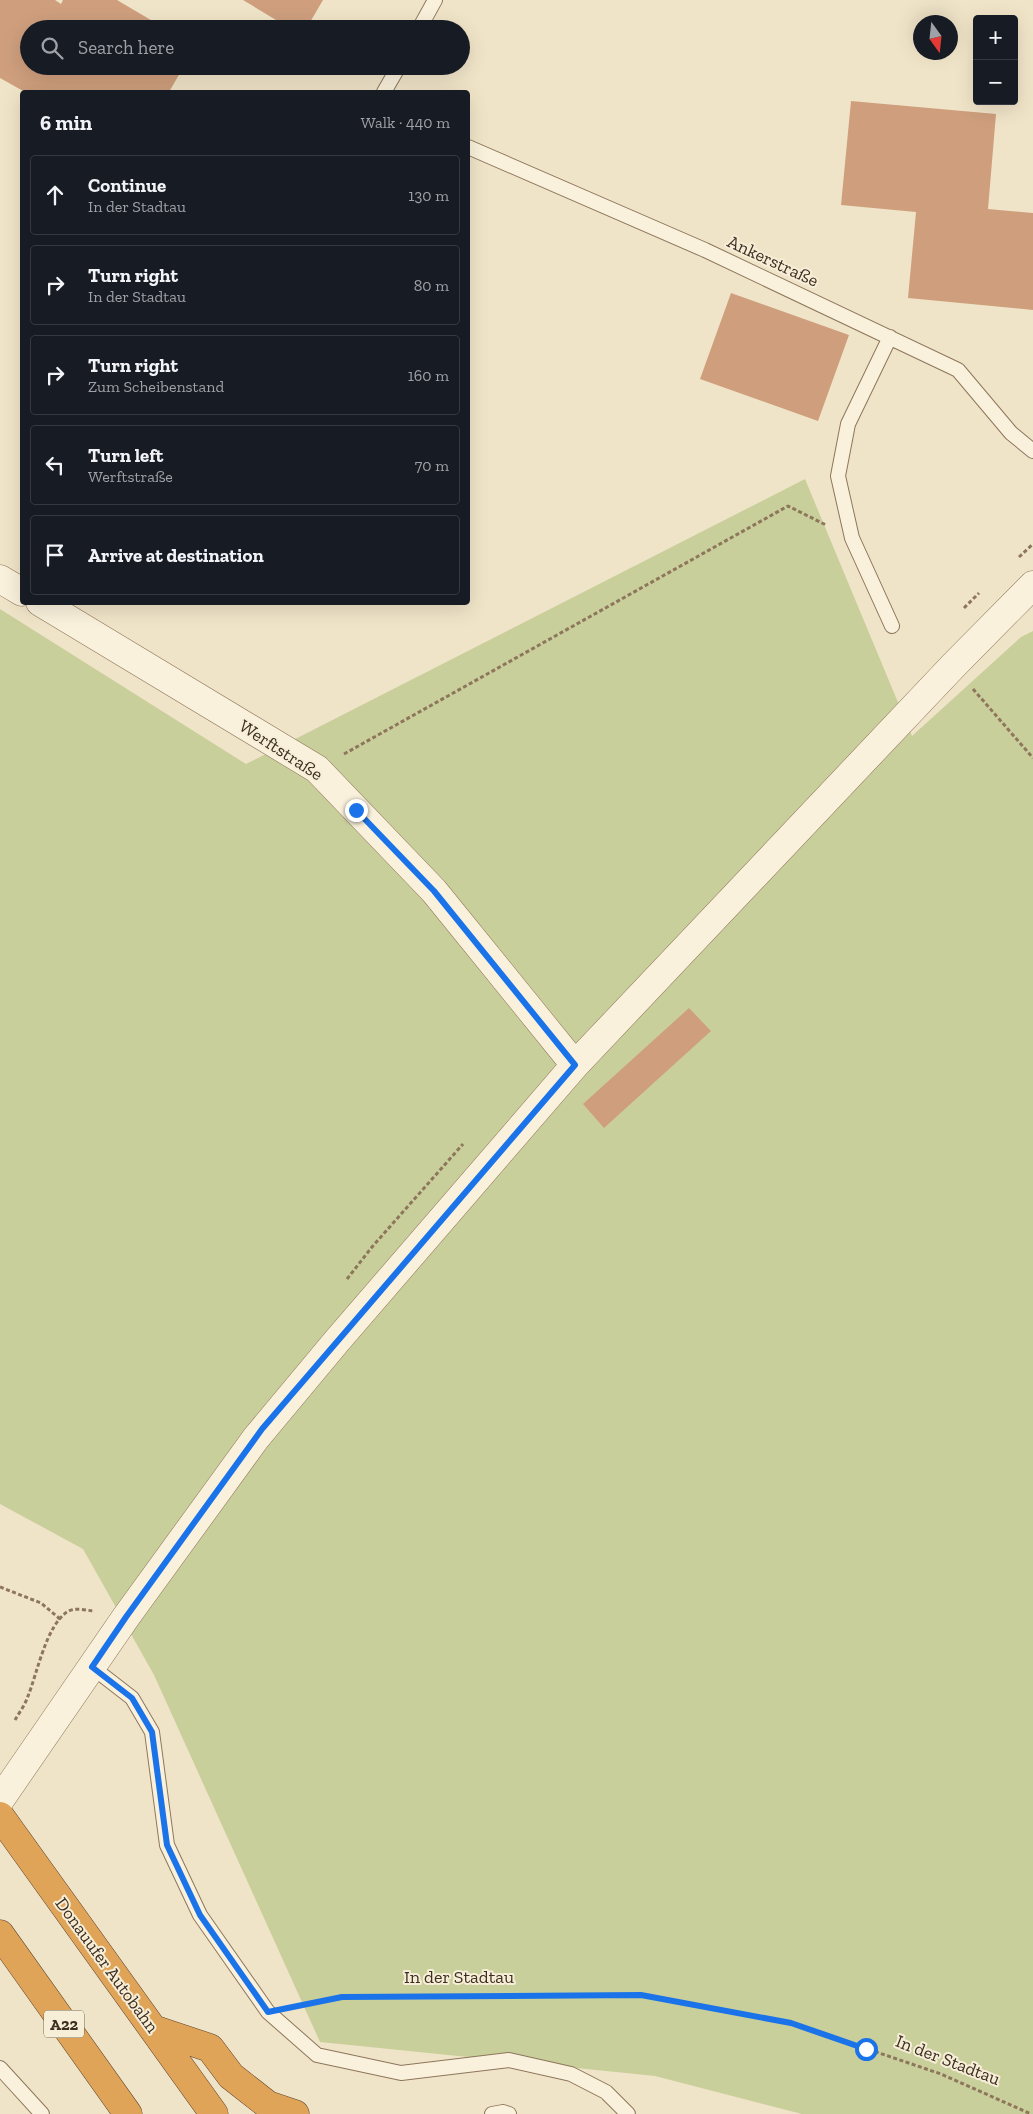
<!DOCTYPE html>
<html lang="en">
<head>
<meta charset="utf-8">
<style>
  :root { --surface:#171b24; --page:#20242c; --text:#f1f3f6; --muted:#9ea1a6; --line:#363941 }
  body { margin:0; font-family:"Zilla Slab",serif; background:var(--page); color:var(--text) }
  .controls { position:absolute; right:15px; top:15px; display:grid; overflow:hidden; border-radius:5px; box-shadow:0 5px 20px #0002 }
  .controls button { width:45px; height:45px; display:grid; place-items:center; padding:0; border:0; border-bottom:1px solid var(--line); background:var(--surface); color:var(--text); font:25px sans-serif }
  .compass { position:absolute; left:913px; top:15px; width:45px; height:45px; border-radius:50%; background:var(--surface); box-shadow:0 5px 20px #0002; rotate:165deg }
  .stop { position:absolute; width:15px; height:15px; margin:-11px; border:4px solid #1a73e8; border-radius:50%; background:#fff }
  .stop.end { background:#1a73e8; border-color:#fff; box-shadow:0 1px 5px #0008 }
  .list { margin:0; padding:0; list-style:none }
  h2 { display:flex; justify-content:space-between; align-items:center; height:65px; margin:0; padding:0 20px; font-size:21px }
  h2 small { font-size:16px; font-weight:400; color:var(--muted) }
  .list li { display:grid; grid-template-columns:32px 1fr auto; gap:15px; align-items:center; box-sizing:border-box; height:80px; margin:0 10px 10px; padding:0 10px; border:1px solid var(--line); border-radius:5px }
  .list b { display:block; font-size:19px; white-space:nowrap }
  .list p { margin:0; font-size:16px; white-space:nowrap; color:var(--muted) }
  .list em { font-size:16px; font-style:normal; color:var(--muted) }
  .icon { flex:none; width:28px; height:28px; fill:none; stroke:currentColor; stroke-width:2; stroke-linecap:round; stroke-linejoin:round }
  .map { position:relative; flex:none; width:1033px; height:2114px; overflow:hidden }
  .search { position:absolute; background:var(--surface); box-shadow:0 5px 20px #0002; left:20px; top:20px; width:450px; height:55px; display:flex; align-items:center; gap:12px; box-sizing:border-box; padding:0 18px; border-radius:28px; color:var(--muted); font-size:19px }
  .panel { position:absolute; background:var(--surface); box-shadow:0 5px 20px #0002; left:20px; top:90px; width:450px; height:515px; border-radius:5px }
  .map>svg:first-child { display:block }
</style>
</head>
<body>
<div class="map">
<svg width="1033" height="2114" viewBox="0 0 1033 2114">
  <rect width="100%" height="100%" fill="#f0e4c8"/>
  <!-- green -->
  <path fill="#c9cf9b" d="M805 479 912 736 1021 637 1033 631V2114H802L655 2076 320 2042 154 1675 83 1549 0 1504V609L246 764Z"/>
  <!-- building -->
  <path fill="#cf9f7d" d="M0 0H55L61 4 63 0H117L166 29H29V66H184L169 92H25L0 78Z
    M243 0H323L306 29H291Z
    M851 101 996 114 988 209 1033 213V310L908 298 916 212 841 205Z
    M731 293 849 335 818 421 700 379Z
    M689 1008 711 1031 604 1128 583 1104Z"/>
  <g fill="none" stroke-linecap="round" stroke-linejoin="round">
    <defs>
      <path id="lane" d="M419 29 435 0
        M384 92 399 66
        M468 147 705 250 958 370 1011 433 1033 451
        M890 337 848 424 838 476 852 538 892 626
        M92 1667 132 1698 152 1732 167 1845 200 1915 268 2012 317 2055 401 2073 509 2060 571 2074 606 2092 628 2114
        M0 2068 42 2114
        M492 2114 503 2112 509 2114"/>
      <path id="street" d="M0 579 22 592
        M40 602 317 769 434 891 575 1065
        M0 1800 126 1617 256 1438 336 1342 575 1065 953 666 1033 585"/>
      <path id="highway" d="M0 1816 214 2114
        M0 1934 128 2114
        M153 2029 210 2048 231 2076 268 2105 295 2114"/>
    </defs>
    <!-- lane casing -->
    <use href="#lane" stroke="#8d765c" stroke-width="16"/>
    <!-- street casing -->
    <use href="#street" stroke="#8d765c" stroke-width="29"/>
    <!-- highway casing -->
    <use href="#highway" stroke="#5b4430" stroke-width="29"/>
    <!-- path -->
    <path stroke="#8d765c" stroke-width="3" stroke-dasharray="4 2.5" stroke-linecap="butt" d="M1019 557 1033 544
      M964 608 979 593
      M973 689 1033 758
      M344 754 788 506 826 525
      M347 1279 372 1247 463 1144
      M0 1587 41 1603 60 1619
      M15 1720C19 1713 25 1705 28 1696 37 1674 46 1626 67 1612 74 1607 85 1610 93 1611
      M298 2006 342 1997 641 1995 791 2023 941 2074 1031 2114"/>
    <!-- lane -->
    <use href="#lane" stroke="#faf1dc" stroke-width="14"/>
    <!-- street -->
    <use href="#street" stroke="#faf1dc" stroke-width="28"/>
    <!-- highway -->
    <use href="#highway" stroke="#e0a458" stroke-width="28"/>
  </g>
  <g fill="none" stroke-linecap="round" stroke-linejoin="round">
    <!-- route -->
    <path stroke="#1a73e8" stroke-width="6" d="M356 810 434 891 575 1065 262 1429 126 1617 92 1667 132 1698 152 1732 167 1845 200 1915 268 2012 342 1997 641 1995 791 2023 866 2049"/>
  </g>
  <g text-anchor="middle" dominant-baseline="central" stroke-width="4" stroke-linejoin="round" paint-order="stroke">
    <!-- shield labels -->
    <rect fill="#f7eed8" stroke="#756857" stroke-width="1" x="44" y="2010.5" width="40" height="27" rx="4"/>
    <g font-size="16" font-weight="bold" fill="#3d2e20">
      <text x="64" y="2024">A22</text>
    </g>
    <!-- street labels -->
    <g font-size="18" fill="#3d2e20" stroke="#f7eed8">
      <text transform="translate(773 261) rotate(25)">Ankerstraße</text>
      <text transform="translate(281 750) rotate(33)">Werftstraße</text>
      <text transform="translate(107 1965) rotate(54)">Donauufer Autobahn</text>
      <text x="459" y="1977">In der Stadtau</text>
      <text transform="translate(948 2060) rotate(21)">In der Stadtau</text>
    </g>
  </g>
</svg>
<div class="controls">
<button>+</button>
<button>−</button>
</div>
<svg class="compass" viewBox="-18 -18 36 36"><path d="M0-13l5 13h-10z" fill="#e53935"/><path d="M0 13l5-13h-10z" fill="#9ea1a6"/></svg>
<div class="stop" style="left:866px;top:2049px"></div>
<div class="stop end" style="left:356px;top:810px"></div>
<div class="search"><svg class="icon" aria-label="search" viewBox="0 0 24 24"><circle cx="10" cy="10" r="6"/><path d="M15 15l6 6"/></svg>Search here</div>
<section class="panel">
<h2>6 min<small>Walk · 440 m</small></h2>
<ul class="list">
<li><svg class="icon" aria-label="ahead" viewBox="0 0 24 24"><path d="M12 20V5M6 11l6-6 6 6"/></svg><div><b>Continue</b><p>In der Stadtau</p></div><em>130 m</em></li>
<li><svg class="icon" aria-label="right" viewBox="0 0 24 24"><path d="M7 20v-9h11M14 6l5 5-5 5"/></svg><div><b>Turn right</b><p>In der Stadtau</p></div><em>80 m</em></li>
<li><svg class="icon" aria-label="right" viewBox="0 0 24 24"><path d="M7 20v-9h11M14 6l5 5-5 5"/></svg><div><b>Turn right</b><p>Zum Scheibenstand</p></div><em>160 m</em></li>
<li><svg class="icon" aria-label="left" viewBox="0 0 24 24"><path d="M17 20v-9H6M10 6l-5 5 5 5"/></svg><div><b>Turn left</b><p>Werftstraße</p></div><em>70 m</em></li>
<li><svg class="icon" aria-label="arrive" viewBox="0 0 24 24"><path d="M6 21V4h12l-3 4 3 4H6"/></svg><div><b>Arrive at destination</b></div></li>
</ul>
</section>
</div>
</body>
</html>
